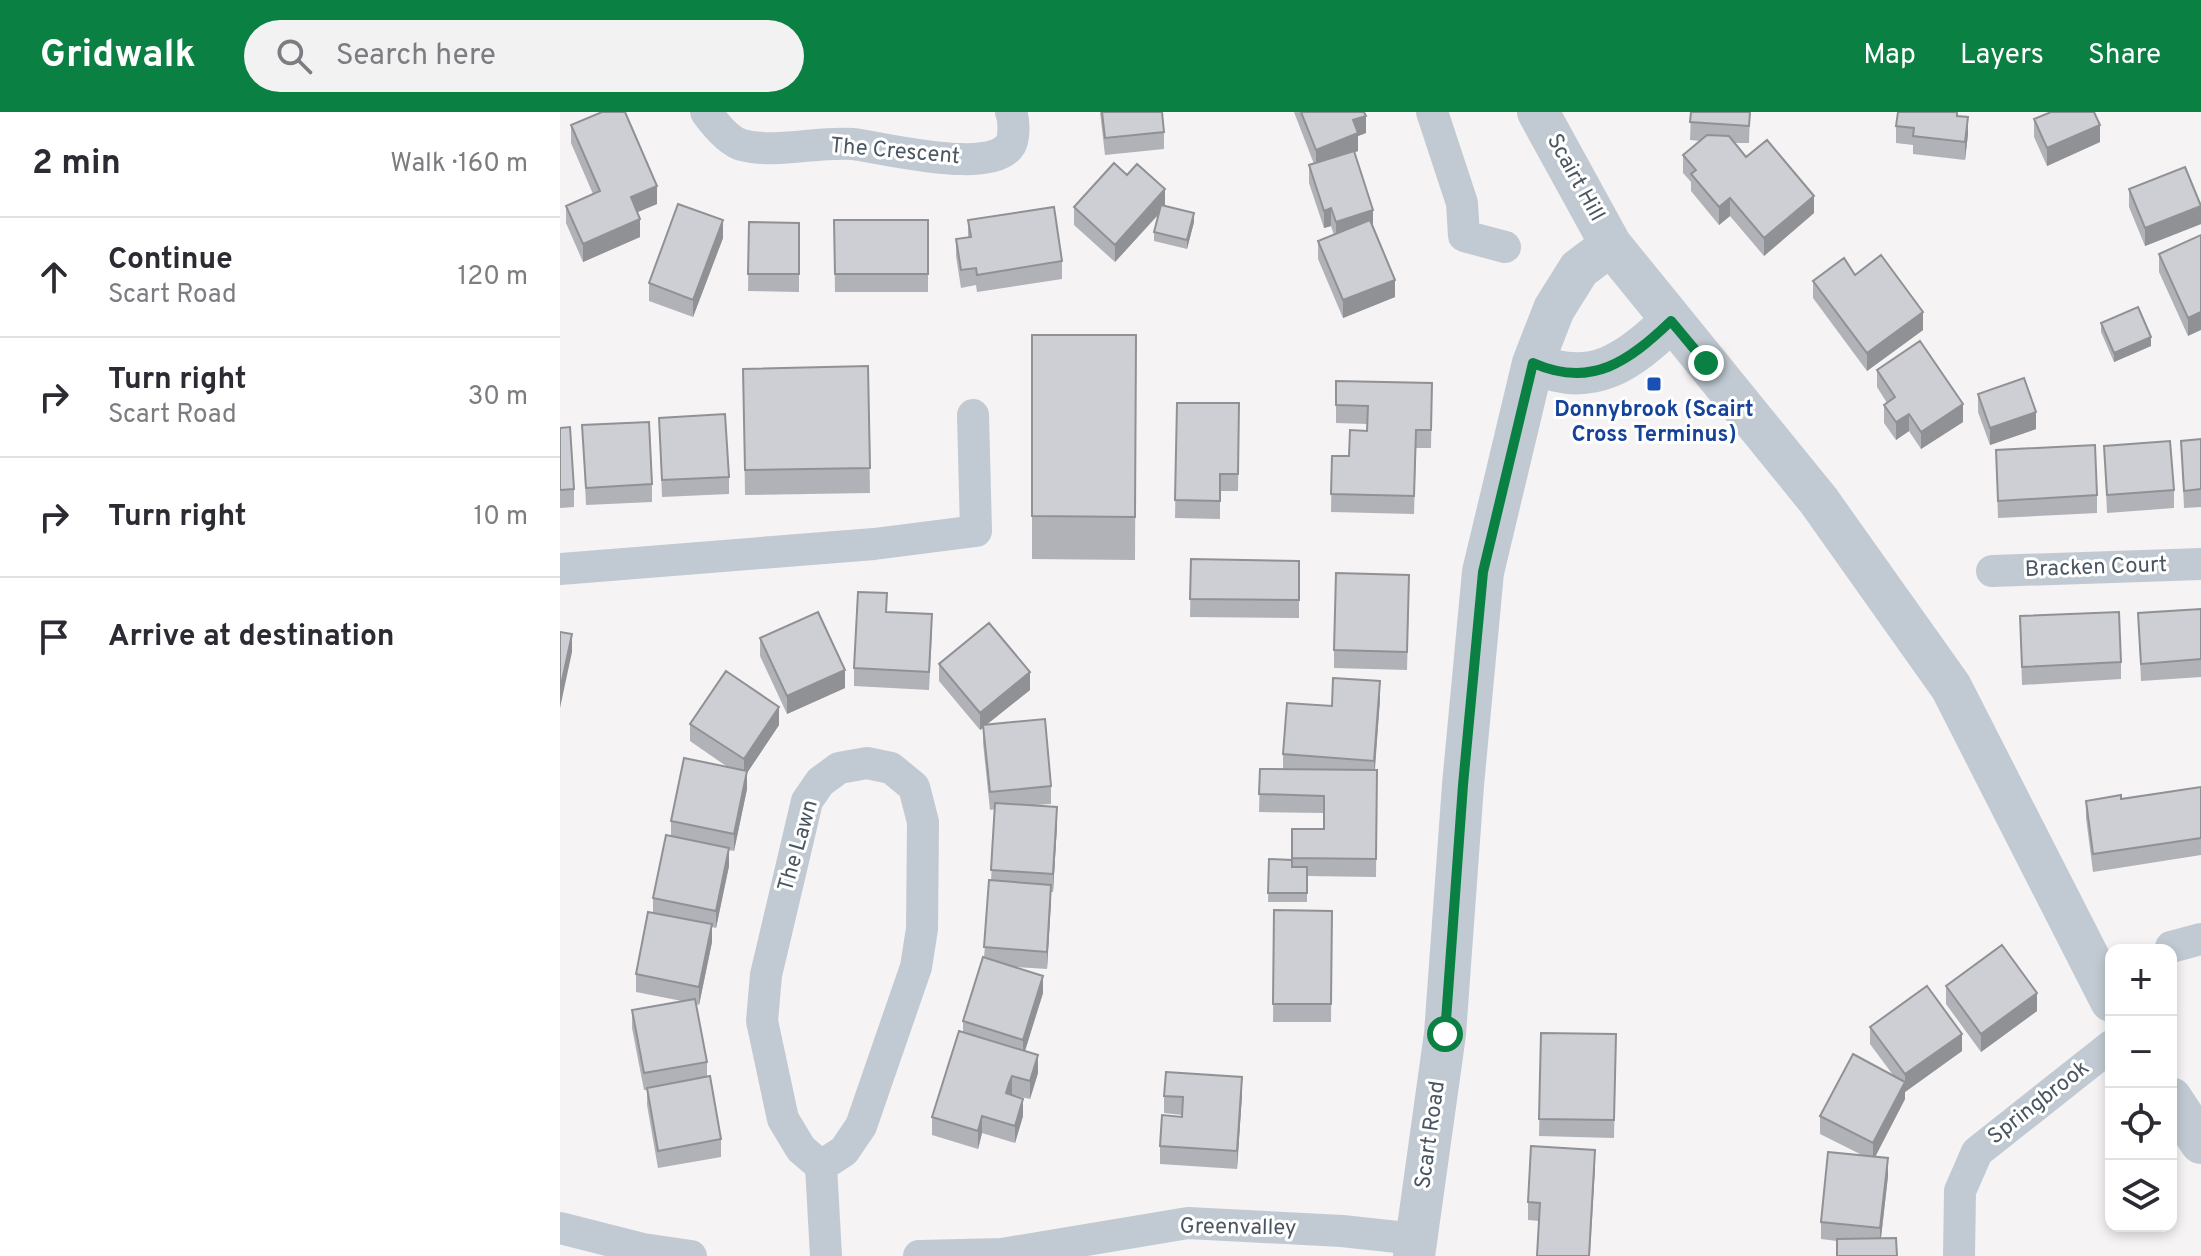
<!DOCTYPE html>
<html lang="en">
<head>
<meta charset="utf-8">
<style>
  :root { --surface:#fff; --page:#f2f2f3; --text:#2b2b33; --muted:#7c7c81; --line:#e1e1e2; --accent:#0b8043 }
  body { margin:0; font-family:Overpass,sans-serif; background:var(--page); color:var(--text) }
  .controls { position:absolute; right:24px; bottom:24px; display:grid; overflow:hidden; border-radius:16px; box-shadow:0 4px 12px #0003 }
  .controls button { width:72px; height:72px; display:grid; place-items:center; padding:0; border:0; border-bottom:2px solid var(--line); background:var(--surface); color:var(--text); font:40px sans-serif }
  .stop { position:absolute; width:24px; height:24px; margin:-18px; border:6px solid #0b8043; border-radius:50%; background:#fff }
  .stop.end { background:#0b8043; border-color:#fff; box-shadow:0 2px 8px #0008 }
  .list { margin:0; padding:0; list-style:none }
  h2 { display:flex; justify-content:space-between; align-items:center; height:104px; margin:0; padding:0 32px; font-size:34px }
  h2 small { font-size:26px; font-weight:400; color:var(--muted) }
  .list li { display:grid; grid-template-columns:52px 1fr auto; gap:24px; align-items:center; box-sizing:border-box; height:120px; padding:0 32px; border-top:2px solid var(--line) }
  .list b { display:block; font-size:30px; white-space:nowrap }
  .list p { margin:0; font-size:26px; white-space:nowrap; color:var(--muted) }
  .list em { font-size:26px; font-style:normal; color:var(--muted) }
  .icon { flex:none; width:44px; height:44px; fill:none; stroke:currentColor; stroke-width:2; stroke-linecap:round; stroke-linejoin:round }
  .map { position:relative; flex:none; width:1641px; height:1144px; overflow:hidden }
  header { display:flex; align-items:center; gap:48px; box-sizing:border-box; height:112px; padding:0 40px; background:var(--accent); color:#fff }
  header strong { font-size:38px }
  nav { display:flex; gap:44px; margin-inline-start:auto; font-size:28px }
  .search { width:560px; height:72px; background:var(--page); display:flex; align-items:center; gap:20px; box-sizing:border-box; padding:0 28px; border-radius:44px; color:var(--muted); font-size:30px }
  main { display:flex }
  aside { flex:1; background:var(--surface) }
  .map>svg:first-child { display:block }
</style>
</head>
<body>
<header>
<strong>Gridwalk</strong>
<div class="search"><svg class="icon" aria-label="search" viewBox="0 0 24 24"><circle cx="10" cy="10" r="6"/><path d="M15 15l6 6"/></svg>Search here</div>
<nav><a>Map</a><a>Layers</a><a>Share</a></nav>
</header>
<main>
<aside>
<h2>2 min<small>Walk · 160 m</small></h2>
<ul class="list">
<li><svg class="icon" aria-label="ahead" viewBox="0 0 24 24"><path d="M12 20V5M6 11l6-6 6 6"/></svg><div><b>Continue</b><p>Scart Road</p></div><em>120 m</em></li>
<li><svg class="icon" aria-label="right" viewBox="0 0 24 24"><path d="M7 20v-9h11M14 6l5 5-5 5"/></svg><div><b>Turn right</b><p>Scart Road</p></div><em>30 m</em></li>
<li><svg class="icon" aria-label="right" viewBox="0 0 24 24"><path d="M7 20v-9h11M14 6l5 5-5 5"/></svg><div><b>Turn right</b></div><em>10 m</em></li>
<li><svg class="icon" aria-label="arrive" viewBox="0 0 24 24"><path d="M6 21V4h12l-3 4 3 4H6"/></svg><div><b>Arrive at destination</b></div></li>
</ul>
</aside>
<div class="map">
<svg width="1641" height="1144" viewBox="0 0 1641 1144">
  <rect width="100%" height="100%" fill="#f5f3f3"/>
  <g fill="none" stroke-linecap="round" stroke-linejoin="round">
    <!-- minor -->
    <path stroke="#c1cad2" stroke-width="32" d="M146 0C154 11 168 29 182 33 217 42 257 29 293 32 322 35 449 69 453 24 454 15 454 8 451 0
      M872 0 902 91 904 124 945 135
      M0 457 314 432 416 419 413 303
      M1432 459 1641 452
      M1611 835 1641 827
      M261 1054 284 1039 301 1014 356 855 362 817 363 710 354 675 331 656 307 651 279 656 260 670 247 689 206 863 202 909 223 1007 241 1037 261 1054 266 1144
      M0 1116 83 1137 131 1144
      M359 1144 442 1142 628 1111 782 1119 856 1127
      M1399 1144 1400 1079 1417 1040 1551 934"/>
    <!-- tertiary -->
    <path stroke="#c1cad2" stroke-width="42" d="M978 0 1051 133 1259 389 1391 575 1551 889
      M973 251C1032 278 1069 249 1111 209
      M1611 986 1641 1031
      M854 1144 885 922 903 673 923 460 973 251 994 197 1019 157 1051 133"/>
  </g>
  <!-- wall -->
  <path fill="#b0b2b7" d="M540 0H602L604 20V37L545 43Z
    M734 0H804L806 21 798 24V39L794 40 813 115 835 185 783 206 758 147V129L774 123 771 114 764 116 749 71V53L754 52Z
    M1131 0H1190L1189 31H1174L1186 45 1254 101 1204 144 1170 104 1159 113 1131 79V70L1123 61V43L1141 29 1130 28Z
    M1398 4 1408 22 1405 48 1353 42V33L1336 31V14Z
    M1474 7 1540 30 1487 54 1474 25Z
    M11 13 97 92 77 100 80 125 23 150 6 111V94L33 82 11 31Z
    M567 63 605 94 634 110 627 137 594 129V120L599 102 555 150 514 113V95Z
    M1569 77 1641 112 1585 134 1569 95Z
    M274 108H368V180H275Z
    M408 108 502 149V167L417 180 416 173 401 176 396 144V127L408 125Z
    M189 110 239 111V180L188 179Z
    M1641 123 1628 224 1599 160V142Z
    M163 126 133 205 89 189V171Z
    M1295 163 1363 218 1307 259 1253 186V169Z
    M1541 211 1591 234 1554 250 1541 220Z
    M472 223H576L575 448 472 447Z
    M308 254 310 381 185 383 183 257Z
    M1317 258 1403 310 1361 337 1349 319 1336 328 1324 311V293L1327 291 1317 275Z
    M776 269 872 271 871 336H856L854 402 771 400 772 344H789L807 319 808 312 776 311Z
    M1418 282 1476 317 1430 333 1418 300Z
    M617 291H679L678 379H660V407L615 406Z
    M99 306 169 365V382L102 385Z
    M22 313 92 372V390L26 393Z
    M0 316 14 377V395L0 396Z
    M1641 327V395L1624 396 1621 329Z
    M1544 334 1614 378V396L1547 401Z
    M1436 338 1537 383V401L1438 406Z
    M631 447 739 449V506L630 505Z
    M849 481 847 558 774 556V538Z
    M1641 497V565L1581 569 1578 501Z
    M1460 504 1561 550V567L1462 573Z
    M372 520 369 578 294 574V556Z
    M200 526 285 576 227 602 200 544Z
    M379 552 470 578 427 612 491 674V692L475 693 497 713 493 780H491L487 857 456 855 483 881 465 939 478 961 470 987 451 983 463 1004 455 1031 422 1021 418 1037 372 1023V1005L403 920V909L424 845 431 769 435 697 430 698 423 631V616L420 618 379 569Z
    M820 587 815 658H817L816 765 747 764V790H708L709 747 732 748V717H764V701L699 700 700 657H723V642L772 594Z
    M130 612 219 613 187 661V677L174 739 169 738V754L156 816 152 815V830L139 893 136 892 147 950V965L161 1027V1045L98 1056 87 993V978H84L72 916V898L122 889 76 880V862L93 801V786L111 724V709L169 656 130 629Z
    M1641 675V743L1533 760 1526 706V689L1561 687Z
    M714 798 772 799 771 910H713Z
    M1386 874 1477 899 1421 940 1386 892Z
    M1310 915 1402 939 1345 980V987L1315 1045 1328 1064 1321 1126 1277 1129 1261 1127V1110L1304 1044 1260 1022V1004L1333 963 1310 932Z
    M981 921 1056 922 1054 1026 979 1024Z
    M682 983 677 1057 600 1052V1034L622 1005V1003L604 1001V984Z
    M1035 1055 1030 1144H977L979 1109 968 1108V1090Z"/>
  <!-- shaded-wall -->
  <path fill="#909195" d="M806 4V21L798 24V39L756 56V38L793 8Z
    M1408 5V22L1405 48V30Z
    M1540 13V30L1487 54V36Z
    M97 74V92L71 103V85Z
    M605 77V95L555 150V133Z
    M1254 84V101L1204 144V126Z
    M1170 86V104L1159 113V95Z
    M1641 94V112L1585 134V116Z
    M771 96V114L764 116V99Z
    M813 98V115L776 127V110Z
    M634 101V110L627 137V128Z
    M80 107V125L23 150V132Z
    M163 108V126L133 205V188Z
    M835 168V185L783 206V188Z
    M1363 200V218L1307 259V241Z
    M1641 200V218L1628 224V206Z
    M1591 225V234L1554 250V241Z
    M1403 292V310L1361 337V320Z
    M1476 300V317L1430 333V316Z
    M1349 302V319L1336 328V310Z
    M12 522V540L0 596V578Z
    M285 558V576L227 602V584Z
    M470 560V578L420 618V601Z
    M820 569V587L814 666V649Z
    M219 595V613L187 661V677L174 739V722L184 665V647Z
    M497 695V713L493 780V762Z
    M169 736V754L156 816V799Z
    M491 773V790L487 857V840Z
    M152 812V830L139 893V875Z
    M483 864V881L463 945V928Z
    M1477 881V899L1421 940V922Z
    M1402 922V939L1345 980V962Z
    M478 943V961L470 987V969Z
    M452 964V982L446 999V981Z
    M682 965V983L677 1057V1039Z
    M1345 970V987L1313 1049V1031Z
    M463 987V1004L455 1031V1014Z
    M422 1004V1021L418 1037V1019Z
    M1035 1038V1055L1029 1144Z
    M1328 1046V1064L1320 1134V1116Z"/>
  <!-- building -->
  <path fill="#cdcfd5" stroke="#909195" stroke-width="2" d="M42 0H65L97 74 71 85 80 107 23 132 6 94 40 79 11 13Z
    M542 0H602L604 20 545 26Z
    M741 0H804L806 4 793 8 798 21 756 38Z
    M1131 0H1190L1189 14 1130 10Z
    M1338 0H1397V4L1408 5 1405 30 1353 24 1354 16 1336 14Z
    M1491 0H1534L1540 13 1487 36 1474 7Z
    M1147 23 1169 24 1186 45 1207 28 1254 84 1204 126 1170 86 1159 95 1131 62 1136 58 1123 43Z
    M794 39 813 98 776 110 771 96 764 99 749 53Z
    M554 51 567 63 577 52 605 77 555 133 514 95Z
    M1625 55 1641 94 1585 116 1569 77Z
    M118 92 163 108 133 188 89 171Z
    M601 93 634 101 627 128 594 120Z
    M494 95 502 149 417 163 416 156 401 158 396 127 411 125 408 108Z
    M274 108H368V162H275Z
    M810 108 835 168 783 188 758 129Z
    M189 110 239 111V162H188Z
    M1641 123V200L1628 206 1599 142Z
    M1321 143 1363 200 1307 241 1253 169 1284 146 1295 163Z
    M1578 195 1591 225 1554 241 1541 211Z
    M472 223H576L575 405 472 404Z
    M1360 229 1403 292 1361 320 1349 302 1336 310 1324 293 1335 285 1317 258Z
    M308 254 310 356 185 358 183 257Z
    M1464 266 1476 300 1430 316 1418 282Z
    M776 269 872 271 871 318H856L854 384 771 382 772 344H789L790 318 807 319 808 294 776 293Z
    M617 291H679L678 362H660V389L615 388Z
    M165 302 169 365 102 368 99 306Z
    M89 310 92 372 26 376 22 313Z
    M10 315 14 377 0 378V316Z
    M1641 327V377L1624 379 1621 329Z
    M1610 329 1614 378 1547 383 1544 334Z
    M1535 333 1537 383 1438 389 1436 338Z
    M631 447 739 449V488L630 487Z
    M776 461 849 463 847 540 774 538Z
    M298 480 327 481 326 500 372 502 369 560 294 556Z
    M1641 497V547L1581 552 1578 501Z
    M258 500 285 558 227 584 200 526Z
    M1559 500 1561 550 1462 555 1460 504Z
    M429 511 470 560 420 601 379 552Z
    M0 520 12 522 0 578Z
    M166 559 219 595 184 647 130 612Z
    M773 566 820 569 814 649 723 642 727 591 772 594Z
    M485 607 491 674 430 680 423 613Z
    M124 646 187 659 174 722 111 709Z
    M700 657 817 658 816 747 732 746V717H764V684L699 682Z
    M1641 675V726L1533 742 1526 689 1561 683V687Z
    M435 691 497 695 493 762 431 758Z
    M106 723 169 736 156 799 93 786Z
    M709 747 732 748V755H747V781H708Z
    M429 768 491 773 487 840 424 835Z
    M714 798 772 799 771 892H713Z
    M88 800 152 812 139 875 76 862Z
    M1442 833 1477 881 1421 922 1386 874Z
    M423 845 483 864 463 928 403 909Z
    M1367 874 1402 922 1345 962 1310 915Z
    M135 887 147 950 84 961 72 898Z
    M399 919 478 943 470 969 452 964 449 971 446 981 463 987 455 1014 422 1004 418 1019 372 1005Z
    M981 921 1056 922 1054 1008 979 1007Z
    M1293 942 1345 970 1313 1031 1260 1004Z
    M606 960 682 965 677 1039 600 1034 602 1003 622 1005 623 985 604 984Z
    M150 964 161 1027 98 1039 87 976Z
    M971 1034 1035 1038 1029 1144H977L980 1091 968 1090Z
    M1268 1040 1328 1046 1320 1116 1261 1110Z
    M1336 1126 1337 1144H1277V1127Z"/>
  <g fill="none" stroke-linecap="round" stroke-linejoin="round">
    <!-- route -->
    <path stroke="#0b8043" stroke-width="10" d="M885 922 903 673 923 460 973 251C1032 277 1069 249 1111 209L1146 251"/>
  </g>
  <!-- markers -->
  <rect fill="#1a4fb4" stroke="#fff" stroke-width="3" x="1086" y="264" width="16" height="16" rx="4"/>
  <g text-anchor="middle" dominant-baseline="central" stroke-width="6" stroke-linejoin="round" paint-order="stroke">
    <!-- street labels -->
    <g font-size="22" fill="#4a5661" stroke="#fff">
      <text transform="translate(335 40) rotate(5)">The Crescent</text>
      <text transform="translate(1015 66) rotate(61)">Scairt Hill</text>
      <text transform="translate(1536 456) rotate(-2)">Bracken Court</text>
      <text transform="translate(239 734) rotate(-74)">The Lawn</text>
      <text transform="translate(1479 991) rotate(-38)">Springbrook</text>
      <text transform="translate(871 1023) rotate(-82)">Scart Road</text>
      <text transform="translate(678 1116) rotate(1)">Greenvalley</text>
    </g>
    <!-- transit labels -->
    <g font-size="22" font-weight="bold" fill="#164399" stroke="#fff">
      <text x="1094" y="298">Donnybrook (Scairt<tspan x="1094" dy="25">Cross Terminus)</tspan></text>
    </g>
  </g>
</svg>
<div class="controls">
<button>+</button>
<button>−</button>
<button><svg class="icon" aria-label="locate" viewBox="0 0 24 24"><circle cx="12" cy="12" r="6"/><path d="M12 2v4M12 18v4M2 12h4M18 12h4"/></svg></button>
<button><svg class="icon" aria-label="layers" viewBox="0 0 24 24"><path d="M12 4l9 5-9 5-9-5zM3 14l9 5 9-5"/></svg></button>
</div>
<div class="stop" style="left:885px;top:922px"></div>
<div class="stop end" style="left:1146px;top:251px"></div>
</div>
</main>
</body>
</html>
